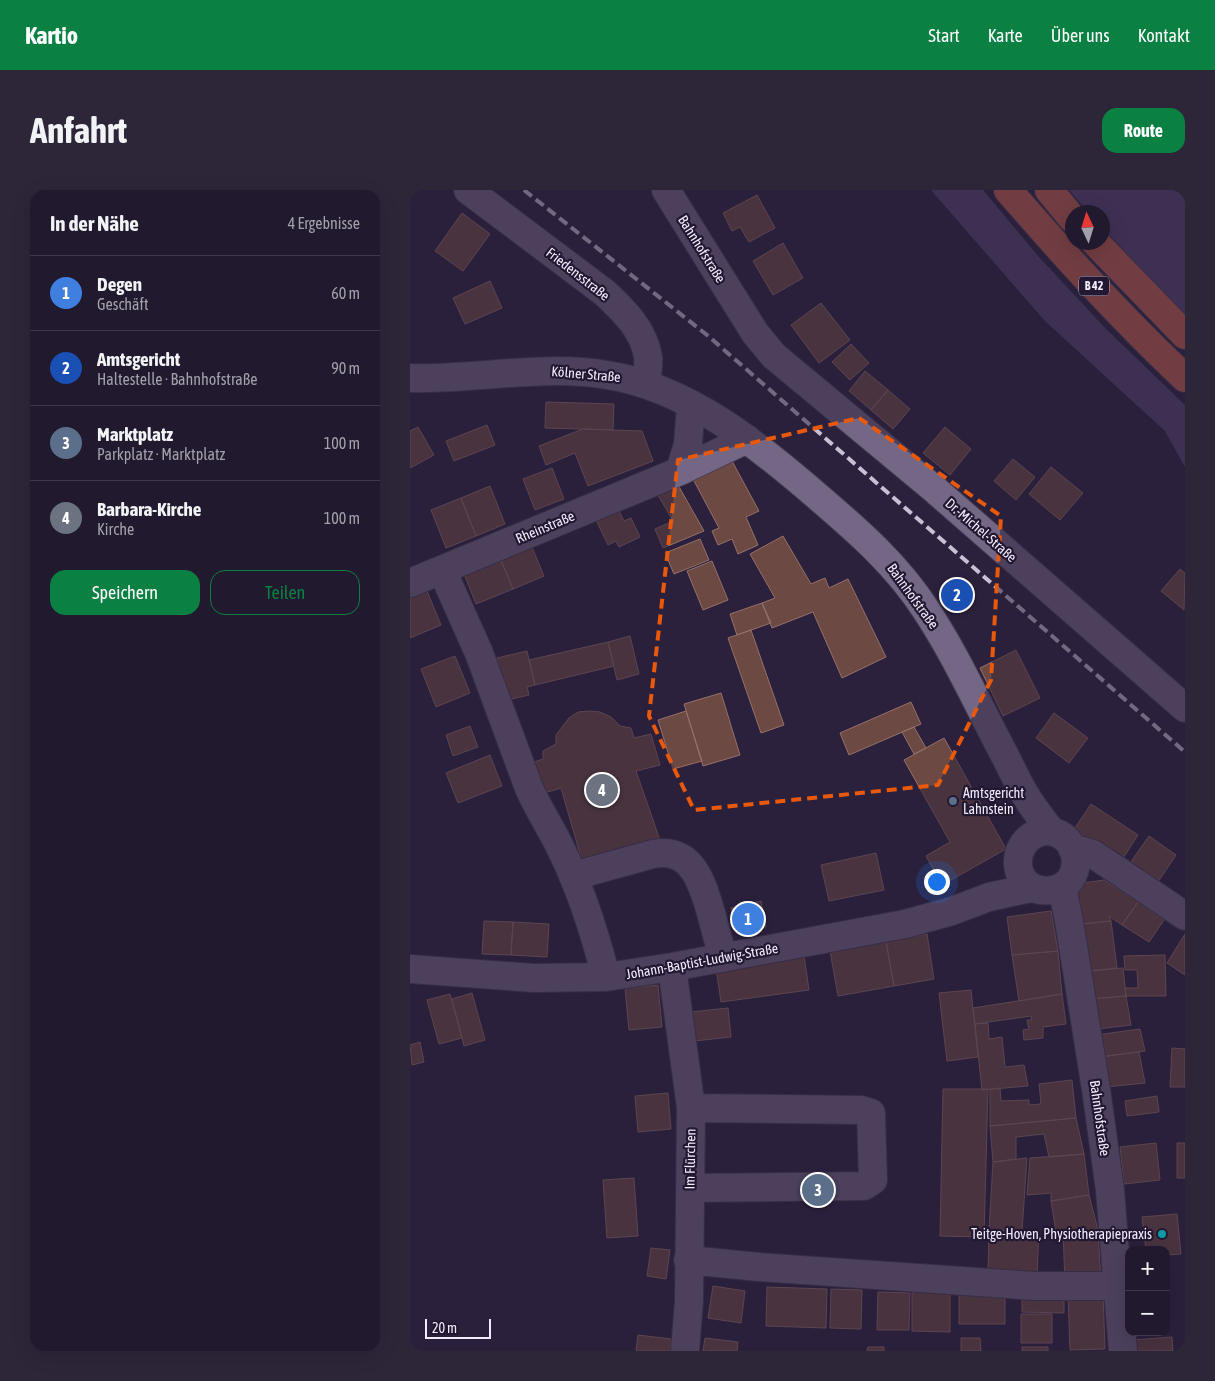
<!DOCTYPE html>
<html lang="de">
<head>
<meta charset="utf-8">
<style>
  :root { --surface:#21192d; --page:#2d2639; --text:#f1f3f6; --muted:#a2a0aa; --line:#3e3849; --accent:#0b8043 }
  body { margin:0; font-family:"Asap Condensed",sans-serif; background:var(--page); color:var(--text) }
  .controls { position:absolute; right:15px; bottom:15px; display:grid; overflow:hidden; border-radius:10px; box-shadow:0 5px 20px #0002 }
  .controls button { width:45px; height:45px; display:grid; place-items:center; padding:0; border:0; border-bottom:1px solid var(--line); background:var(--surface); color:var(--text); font:25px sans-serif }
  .compass { position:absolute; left:655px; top:15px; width:45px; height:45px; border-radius:50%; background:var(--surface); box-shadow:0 5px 20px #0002; rotate:356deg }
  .scale { position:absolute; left:15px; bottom:12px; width:66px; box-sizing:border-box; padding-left:5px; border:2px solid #f2ebfd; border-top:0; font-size:14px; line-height:18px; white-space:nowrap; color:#f2ebfd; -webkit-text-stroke:4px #231831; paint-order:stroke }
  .you { position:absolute; left:526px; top:691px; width:18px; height:18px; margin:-12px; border:4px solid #fff; border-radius:50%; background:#1a73e8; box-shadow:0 0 0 8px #1a73e833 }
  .badge { display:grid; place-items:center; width:32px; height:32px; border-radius:50%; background:var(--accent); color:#fff; font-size:16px; font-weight:700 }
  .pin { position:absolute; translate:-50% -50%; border:2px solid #fff; box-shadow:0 1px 5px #0006 }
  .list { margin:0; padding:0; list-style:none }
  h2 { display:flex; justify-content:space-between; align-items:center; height:65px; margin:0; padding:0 20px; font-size:21px }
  h2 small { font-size:16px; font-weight:400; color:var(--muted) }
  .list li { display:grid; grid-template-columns:32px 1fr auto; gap:15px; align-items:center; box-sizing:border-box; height:75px; padding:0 20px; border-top:1px solid var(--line) }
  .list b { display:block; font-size:19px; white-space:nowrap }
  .list p { margin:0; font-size:16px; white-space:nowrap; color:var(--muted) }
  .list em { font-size:16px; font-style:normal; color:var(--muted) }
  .actions { display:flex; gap:10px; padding:15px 20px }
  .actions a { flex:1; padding:11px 0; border:1px solid var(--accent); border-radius:15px; text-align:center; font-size:18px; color:var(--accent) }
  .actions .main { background:var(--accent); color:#fff }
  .map { position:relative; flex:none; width:775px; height:1161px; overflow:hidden; border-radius:15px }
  header { display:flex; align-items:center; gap:30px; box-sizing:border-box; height:70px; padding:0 25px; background:var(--accent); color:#fff }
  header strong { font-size:24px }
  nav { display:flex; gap:28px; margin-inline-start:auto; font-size:18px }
  .intro { display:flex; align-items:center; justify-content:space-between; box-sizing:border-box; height:120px; padding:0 30px }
  h1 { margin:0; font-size:35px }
  .button { padding:12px 22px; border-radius:15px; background:var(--accent); color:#fff; font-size:18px; font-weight:700 }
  main { display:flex; gap:30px; padding:0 30px }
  aside { flex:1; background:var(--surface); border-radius:15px; box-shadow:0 5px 20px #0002 }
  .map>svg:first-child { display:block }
</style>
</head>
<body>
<header>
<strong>Kartio</strong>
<nav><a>Start</a><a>Karte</a><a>Über uns</a><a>Kontakt</a></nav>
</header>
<div class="intro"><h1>Anfahrt</h1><a class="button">Route</a></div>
<main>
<aside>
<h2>In der Nähe<small>4 Ergebnisse</small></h2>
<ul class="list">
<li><span class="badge" style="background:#3f7fe0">1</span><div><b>Degen</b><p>Geschäft</p></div><em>60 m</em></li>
<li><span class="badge" style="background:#1a4fb4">2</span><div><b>Amtsgericht</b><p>Haltestelle · Bahnhofstraße</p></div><em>90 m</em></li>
<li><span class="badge" style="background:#5c6f8a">3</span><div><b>Marktplatz</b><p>Parkplatz · Marktplatz</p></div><em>100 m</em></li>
<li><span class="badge" style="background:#6b7280">4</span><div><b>Barbara-Kirche</b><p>Kirche</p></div><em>100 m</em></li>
</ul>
<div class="actions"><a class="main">Speichern</a><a>Teilen</a></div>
</aside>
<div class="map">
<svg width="775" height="1161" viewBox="0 0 775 1161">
  <rect width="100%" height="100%" fill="#2c213c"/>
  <!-- green -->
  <path fill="#56446f" d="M521 0H573L628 66 696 139 775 215V277L755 241 635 131Z
    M659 0H775V126L693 38 692 22H678Z"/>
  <!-- building -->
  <path fill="#6c4943" stroke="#967069" d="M347 5 365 38 339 52 330 37 322 41 313 23Z
    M52 23 80 44 53 81 25 61Z
    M373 53 393 88 363 105 343 71Z
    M80 91 92 118 55 134 43 108Z
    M411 113 440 150 409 173 381 135Z
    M441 154 459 173 440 190 422 172Z
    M455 181 478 200 461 220 439 201Z
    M478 200 500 219 483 239 461 220Z
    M136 212 204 214 203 240 135 238Z
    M77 235 85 255 44 271 36 251Z
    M8 237 24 265 0 278V241Z
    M535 237 561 259 540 285 513 263Z
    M173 239 232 241 243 271 178 296 165 263 136 275 129 256Z
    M603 269 625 287 606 310 584 291Z
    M322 271 349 321 336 327 348 355 328 364 322 349 308 355 302 341 309 338 283 289Z
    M641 277 673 303 650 330 619 304Z
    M142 278 154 309 125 320 113 289Z
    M268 295 294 341 253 358 245 339 263 331 248 305Z
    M80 296 95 334 66 346 51 308Z
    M51 308 66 346 36 358 21 320Z
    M208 319 214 331 221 328 230 347 209 357 206 351 198 355 186 330Z
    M373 346 401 394 415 388 419 398 438 389 476 467 432 488 403 422 362 438 352 413 365 408 340 364Z
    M290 349 299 370 264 384 255 363Z
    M121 355 134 386 103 399 90 368Z
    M90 368 103 399 66 414 54 384Z
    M302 371 318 410 293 420 277 381Z
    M770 379 775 383 774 420 751 401Z
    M17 401 31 435 0 448V408Z
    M352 413 361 433 327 445 320 424Z
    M341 440 374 535 351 543 318 448Z
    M220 446 229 484 207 490 198 452Z
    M198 452 204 476 125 495 119 470Z
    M606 460 630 508 593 526 570 478Z
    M117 461 125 495 117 497 119 505 97 510 87 468Z
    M45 466 60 503 26 517 11 479Z
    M311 503 330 565 293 576 274 514Z
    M501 512 511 534 439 565 430 543Z
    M180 521 190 522 201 527 210 536 221 538 224 548 241 544 250 575 226 581 252 656 174 678 151 598 128 605 119 574 133 569V561L146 554V545L159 528 168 522Z
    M276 521 292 571 263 579 248 530Z
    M644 523 678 548 659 573 626 548Z
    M60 536 68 557 43 566 36 545Z
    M504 537 516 558 504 564 492 542Z
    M534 548 596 659 532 695 516 666 540 652 494 570Z
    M80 565 92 596 48 613 36 583Z
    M681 614 728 645 710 673 663 641Z
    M739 646 766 665 746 695 718 676Z
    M466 663 474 700 419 711 411 675Z
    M694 690 728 712 712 735 699 726 701 731 671 734 666 694Z
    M351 711 356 737 327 743 321 718Z
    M728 712 754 730 739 752 712 735Z
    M641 721 648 761 602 765 597 727Z
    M74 731 103 732 101 765 72 764Z
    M701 731 707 778 679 781 674 734Z
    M103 732 139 734 137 767 101 765Z
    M517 744 524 789 484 796 476 751Z
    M775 744V785L757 773Z
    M476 751 484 796 428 806 420 761Z
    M648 761 652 804 609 811 602 765Z
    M755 765 756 806H716L715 798H728L727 780H715L714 766Z
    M394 766 399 800 311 812 306 778Z
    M713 778 716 806 681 809 679 781Z
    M248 795 252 837 219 840 215 798Z
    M561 800 568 867 537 871 529 803Z
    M62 803 75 850 54 856 42 809Z
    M40 804 52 848 29 854 17 810Z
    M652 804 656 834 633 837V848L614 850 613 840 619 839 617 830H622L621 826 565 834 563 818Z
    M716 806 721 835 688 839 681 809Z
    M318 818 321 847 284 851 281 822Z
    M578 833 579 849 592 847 595 877 614 875 618 896 572 900 565 834Z
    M730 839 735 861 689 867 686 845Z
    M10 852 14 872 2 875 0 855Z
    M762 858 775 859V897H760Z
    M729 862 735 893 696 897 689 867Z
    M662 890 666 928 580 936V899L590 898 591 911 619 910V915L631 914 629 894Z
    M533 899H578L574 1047 530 1046Z
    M258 903 261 939 228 942 225 906Z
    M747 906 749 922 717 926 715 911Z
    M666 928 674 964 639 967 634 944 606 947V969L583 972 580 936Z
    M746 953 750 990 714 994 710 957Z
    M767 953H775V988H767Z
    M674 964 679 1005 641 1011V1003L617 1005 620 968Z
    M617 968 612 1041 579 1040 583 972Z
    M224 988 228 1046 197 1048 193 990Z
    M679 1005 688 1040 646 1042 641 1011Z
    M767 1024 771 1064 756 1065V1060H736L732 1027Z
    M579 1040 629 1041 627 1085H578Z
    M688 1040 691 1091 655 1092 653 1041Z
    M241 1058 260 1060 256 1089 237 1086Z
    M303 1096 335 1101 331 1133 298 1128Z
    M357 1097 417 1099 416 1138 356 1136Z
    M421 1099 452 1100 451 1139 420 1138Z
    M468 1102 500 1103 499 1140H467Z
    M502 1102 540 1103V1142L502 1141Z
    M693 1103 695 1159 660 1160 658 1104Z
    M549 1104H595V1134H549Z
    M612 1104 654 1105V1123L612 1122Z
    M611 1124H642V1153H611Z
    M228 1145 261 1149 260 1161H226Z
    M762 1147 763 1161H724L723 1150Z
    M295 1148 328 1152 327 1161H293Z
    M551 1148H570L571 1161H551Z
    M458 1157H474V1161H457Z
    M612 1157H638V1161H612Z"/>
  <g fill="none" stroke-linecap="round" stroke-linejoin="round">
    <defs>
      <path id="minor" d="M58 0 195 103C214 121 234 140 238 167 239 175 237 185 236 194
        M256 0 345 143 364 166 523 298 775 518
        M0 188C66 190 131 174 197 185 277 197 348 255 407 306 448 341 487 375 516 420 547 467 570 519 596 568 603 581 608 594 616 606 623 618 633 630 641 641
        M270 281 278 254 281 215
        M32 380 69 463 119 598C128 619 141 638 151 659 171 699 185 744 196 787
        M0 393 270 281 337 249
        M635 641C672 641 677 695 642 700 601 707 595 648 635 641Z
        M662 658 683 664 775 726
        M163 686 243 664C282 657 292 692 301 723 305 738 309 753 313 768
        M652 697 659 731 686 899 700 1000 713 1161
        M262 777 281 918 279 1111 275 1161
        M0 779 124 788 196 787 262 777 495 734 542 721 579 707 621 698
        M280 998 454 996 463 990 461 923 451 920 281 918
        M278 1070 349 1077 625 1096H709"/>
      <path id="highway" d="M598 0C654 65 712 129 775 188
        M639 0 662 28
        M685 52 775 145"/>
    </defs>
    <!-- minor casing -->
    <use href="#minor" stroke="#463c52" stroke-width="30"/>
    <!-- highway casing -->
    <use href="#highway" stroke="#463c52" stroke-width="30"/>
    <!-- minor -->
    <use href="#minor" stroke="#736785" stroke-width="28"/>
    <!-- highway -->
    <use href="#highway" stroke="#c6604a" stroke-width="28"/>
    <!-- rail -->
    <path stroke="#c8c0d4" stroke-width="4" stroke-dasharray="10 5" stroke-linecap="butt" d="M114 0 297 145 775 562"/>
  </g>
  <!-- marked area -->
  <path d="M0 0H775V1161H0ZM449 228 591 326 581 490 528 595 284 620 239 526 268 270Z" fill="#2c213c" fill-opacity=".55" fill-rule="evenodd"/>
  <path fill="none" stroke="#e8590c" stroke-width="4" stroke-dasharray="10 6" stroke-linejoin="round" d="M449 228 591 326 581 490 528 595 284 620 239 526 268 270Z"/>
  <!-- markers -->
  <circle fill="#5c6f8a" stroke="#231831" stroke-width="2" cx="543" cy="611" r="5"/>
  <circle fill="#0f9aa8" stroke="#231831" stroke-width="2" cx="752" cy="1044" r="5"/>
  <g text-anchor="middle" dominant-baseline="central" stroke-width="4.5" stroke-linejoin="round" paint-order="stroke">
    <!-- shield labels -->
    <rect fill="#231831" stroke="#b4acc0" stroke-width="1" x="669" y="86.5" width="30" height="19" rx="4"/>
    <g font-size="12" font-weight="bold" fill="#f2ebfd">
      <text x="684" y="96">B 42</text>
    </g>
    <!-- street labels -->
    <g font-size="14" fill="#f2ebfd" stroke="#231831">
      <text transform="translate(292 59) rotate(58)">Bahnhofstraße</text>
      <text transform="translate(168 84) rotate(38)">Friedensstraße</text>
      <text transform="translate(176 184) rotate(5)">Kölner Straße</text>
      <text transform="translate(135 337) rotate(-23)">Rheinstraße</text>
      <text transform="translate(571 340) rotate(41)">Dr.-Michel-Straße</text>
      <text transform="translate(503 406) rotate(54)">Bahnhofstraße</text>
      <text transform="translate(292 771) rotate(-10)">Johann-Baptist-Ludwig-Straße</text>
      <text transform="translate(690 928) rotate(82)">Bahnhofstraße</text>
      <text transform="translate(280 969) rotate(-89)">Im Flürchen</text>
    </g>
    <!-- poi labels -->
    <g font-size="14" fill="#f2ebfd" stroke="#231831" text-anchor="start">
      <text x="553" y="603">Amtsgericht<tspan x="553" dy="16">Lahnstein</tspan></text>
      <text x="742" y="1044" text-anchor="end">Teitge-Hoven, Physiotherapiepraxis</text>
    </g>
  </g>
</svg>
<div class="controls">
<button>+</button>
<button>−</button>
</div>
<svg class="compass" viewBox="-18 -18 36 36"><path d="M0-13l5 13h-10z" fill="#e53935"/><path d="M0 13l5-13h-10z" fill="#a2a0aa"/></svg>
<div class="scale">20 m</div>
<div class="you"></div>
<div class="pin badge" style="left:338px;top:729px;background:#3f7fe0">1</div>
<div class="pin badge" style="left:547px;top:405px;background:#1a4fb4">2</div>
<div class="pin badge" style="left:408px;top:1000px;background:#5c6f8a">3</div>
<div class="pin badge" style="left:192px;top:600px;background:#6b7280">4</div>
</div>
</main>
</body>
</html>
